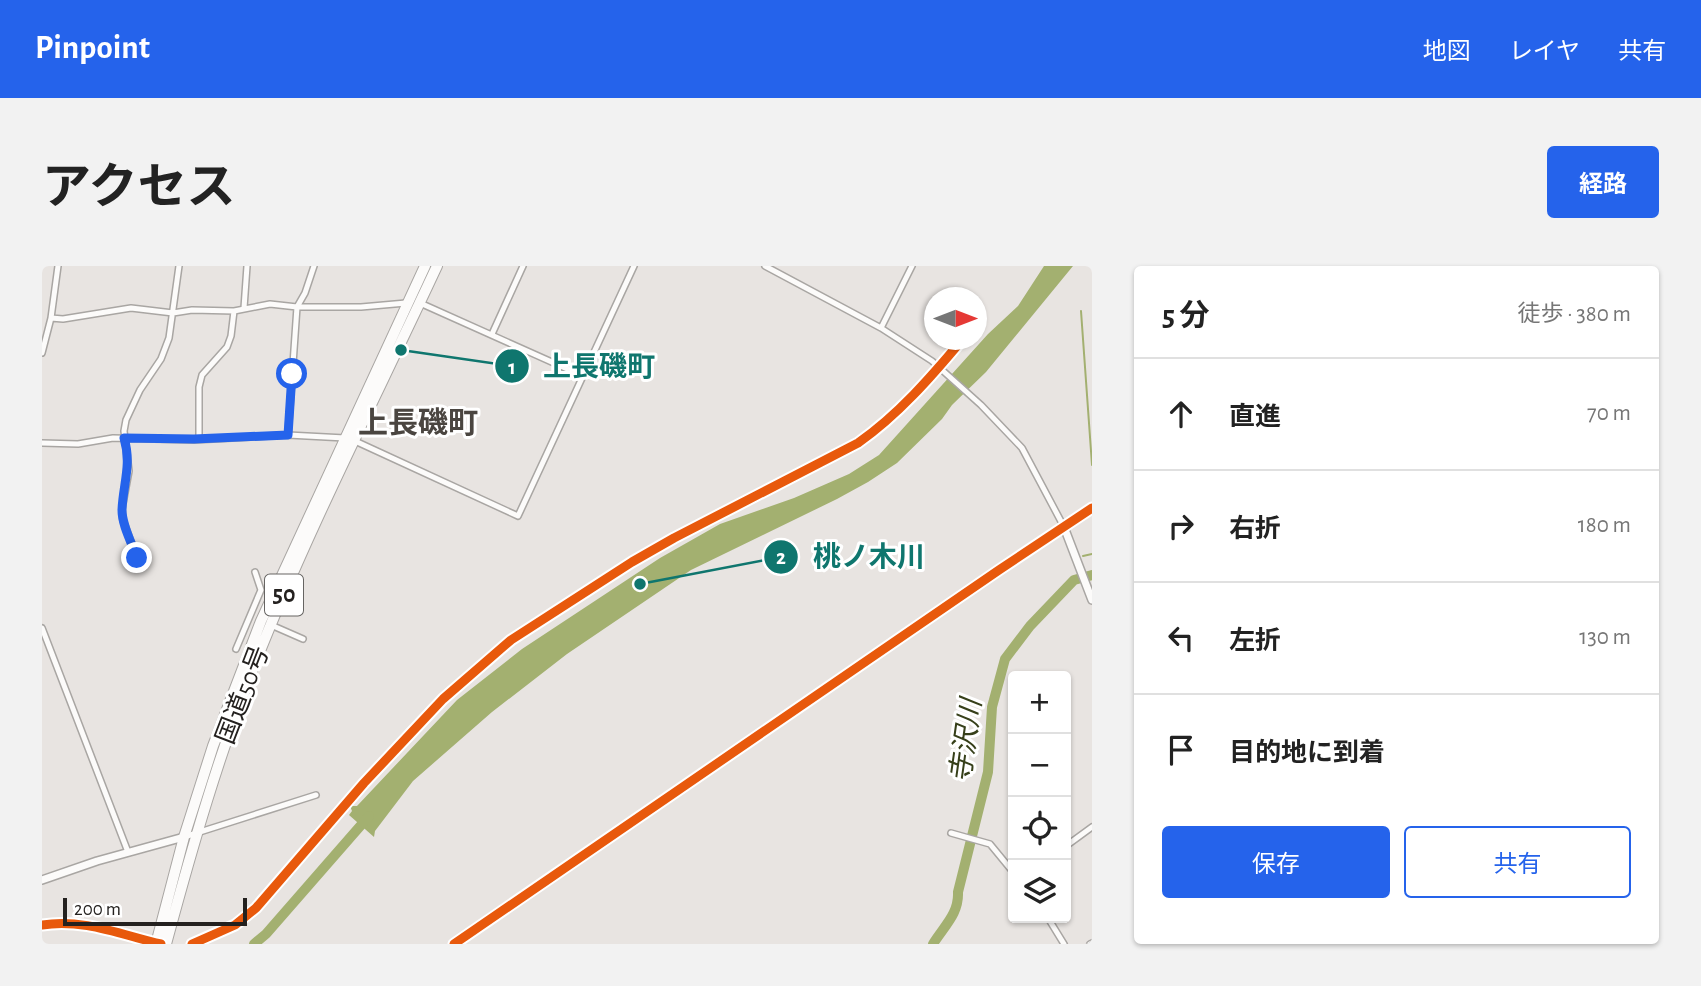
<!DOCTYPE html>
<html lang="ja">
<head>
<meta charset="utf-8">
<style>
  :root { --surface:#fff; --page:#f2f2f2; --text:#222; --muted:#767676; --line:#e0e0e0; --accent:#2563eb }
  body { margin:0; font-family:"Alegreya Sans","Noto Sans JP",sans-serif; background:var(--page); color:var(--text) }
  .controls { position:absolute; right:21px; bottom:21px; display:grid; overflow:hidden; border-radius:7px; box-shadow:0 2px 5px #0004 }
  .controls button { width:63px; height:63px; display:grid; place-items:center; padding:0; border:0; border-bottom:2px solid var(--line); background:var(--surface); color:var(--text); font:35px sans-serif }
  .compass { position:absolute; left:882px; top:21px; width:63px; height:63px; border-radius:50%; background:var(--surface); box-shadow:0 2px 5px #0004; rotate:90deg }
  .scale { position:absolute; left:21px; bottom:18px; width:184px; box-sizing:border-box; padding-left:7px; border:4px solid #24211f; border-top:0; font-size:19px; line-height:24px; white-space:nowrap; color:#24211f; -webkit-text-stroke:5px #fff; paint-order:stroke }
  .stop { position:absolute; width:21px; height:21px; margin:-16px; border:5px solid #2563eb; border-radius:50%; background:#fff }
  .stop.end { background:#2563eb; border-color:#fff; box-shadow:0 2px 7px #0008 }
  .list { margin:0; padding:0; list-style:none }
  h2 { display:flex; justify-content:space-between; align-items:center; height:91px; margin:0; padding:0 28px; font-size:30px }
  h2 small { font-size:23px; font-weight:400; color:var(--muted) }
  .list li { display:grid; grid-template-columns:46px 1fr auto; gap:21px; align-items:center; box-sizing:border-box; height:112px; padding:0 28px; border-top:2px solid var(--line) }
  .list b { display:block; font-size:26px; white-space:nowrap }
  .list em { font-size:23px; font-style:normal; color:var(--muted) }
  .actions { display:flex; gap:14px; padding:21px 28px }
  .actions a { flex:1; padding:16px 0; border:2px solid var(--accent); border-radius:7px; text-align:center; font-size:24px; color:var(--accent) }
  .actions .main { background:var(--accent); color:#fff }
  .icon { flex:none; width:38px; height:38px; fill:none; stroke:currentColor; stroke-width:2; stroke-linecap:round; stroke-linejoin:round }
  .map { position:relative; flex:none; width:1050px; height:678px; overflow:hidden; border-radius:7px }
  header { display:flex; align-items:center; gap:42px; box-sizing:border-box; height:98px; padding:0 35px; background:var(--accent); color:#fff }
  header strong { font-size:33px }
  nav { display:flex; gap:38px; margin-inline-start:auto; font-size:24px }
  .intro { display:flex; align-items:center; justify-content:space-between; box-sizing:border-box; height:168px; padding:0 42px }
  h1 { margin:0; font-size:49px }
  .button { padding:18px 32px; border-radius:7px; background:var(--accent); color:#fff; font-size:24px; font-weight:700 }
  main { display:flex; gap:42px; padding:0 42px }
  aside { flex:1; background:var(--surface); border-radius:7px; box-shadow:0 2px 5px #0004 }
  .map>svg:first-child { display:block }
</style>
</head>
<body>
<header>
<strong>Pinpoint</strong>
<nav><a>地図</a><a>レイヤ</a><a>共有</a></nav>
</header>
<div class="intro"><h1>アクセス</h1><a class="button">経路</a></div>
<main>
<div class="map">
<svg width="1050" height="678" viewBox="0 0 1050 678">
  <rect width="100%" height="100%" fill="#e8e4e1"/>
  <!-- water -->
  <path fill="#a3b070" d="M1002 0H1031L944 106 910 139 900 153 855 197 826 216 795 233 649 304 525 388 450 446 371 515 333 565 332 571 307 549 310 545 308 540H315L415 434 480 383 618 292 678 258 752 232 807 208 837 189 946 68 976 40Z"/>
  <g fill="none" stroke-linecap="round" stroke-linejoin="round">
    <!-- stream -->
    <path stroke="#a3b070" stroke-width="2" d="M1039 45 1050 199
      M1041 290 1050 288"/>
    <!-- river -->
    <path stroke="#a3b070" stroke-width="10" d="M212 678 224 668 327 550
      M891 678C902 660 917 648 916 626L946 506 950 441 963 393 988 360 1032 314 1050 309"/>
    <defs>
      <path id="street" d="M723 0 839 62 890 95 939 139 980 182 1022 261
        M378 37 541 110
        M202 42 205 0
        M9 52 21 53 89 42 131 47 150 44 192 45 228 38 255 41H319L364 37
        M839 62 870 0
        M450 68 481 0
        M0 87 9 52 16 0
        M246 169 255 41 263 27 272 0
        M157 173V121L160 109 185 81 189 70 192 45
        M313 175 476 250 592 0
        M0 177 36 178 71 172 152 174 246 169 303 172
        M95 292 81 254 80 243 87 205 82 165 84 154 98 124 119 93 127 72 137 0
        M229 359 261 373
        M0 362 86 586
        M194 383 219 324 213 306
        M909 567 948 578 971 606
        M142 571 274 529
        M1024 580 1050 561
        M1006 652 1022 678
        M1048 678 1050 677"/>
      <path id="secondary" d="M1022 261 1050 334
        M0 614 55 595 142 571
        M412 678 957 304 1050 242"/>
      <path id="highway" d="M114 678 142 571 171 480 219 355 383 0
        M124 678C150 582 177 487 214 395 267 261 334 131 395 0"/>
    </defs>
    <!-- street casing -->
    <use href="#street" stroke="#a9a6a3" stroke-width="8"/>
    <!-- secondary casing -->
    <use href="#secondary" stroke="#a9a6a3" stroke-width="10"/>
    <!-- highway casing -->
    <use href="#highway" stroke="#a9a6a3" stroke-width="12"/>
    <!-- street -->
    <use href="#street" stroke="#fcfbfa" stroke-width="5"/>
    <!-- secondary -->
    <use href="#secondary" stroke="#fcfbfa" stroke-width="7"/>
    <!-- highway -->
    <use href="#highway" stroke="#fcfbfa" stroke-width="10"/>
    <defs>
      <path id="cycleway" d="M0 659C40 652 80 669 119 678
        M150 678 193 659 214 642 322 517 401 433 469 374 590 296 632 272 816 177C856 149 889 111 920 74
        M412 678 957 304 1050 242"/>
    </defs>
    <!-- cycleway casing -->
    <use href="#cycleway" stroke="#fff" stroke-width="13"/>
    <!-- cycleway -->
    <use href="#cycleway" stroke="#e8590c" stroke-width="9"/>
  </g>
  <g fill="none" stroke-linecap="round" stroke-linejoin="round">
    <!-- route -->
    <path stroke="#2563eb" stroke-width="9" d="M95 292C90 277 80 260 80 244 81 218 90 199 82 172L152 173 246 169 250 108"/>
  </g>
  <g text-anchor="middle" dominant-baseline="central" stroke-width="6" stroke-linejoin="round" paint-order="stroke">
    <!-- shield labels -->
    <rect fill="#fff" stroke="#666462" stroke-width="2" x="223" y="308.5" width="38" height="41" rx="5"/>
    <g font-size="24" font-weight="bold" fill="#24211f">
      <text x="242" y="329">50</text>
    </g>
    <!-- street labels -->
    <g font-size="26" fill="#24211f" stroke="#fff">
      <text transform="translate(201 429) rotate(-69)">国道50号</text>
    </g>
    <!-- water labels -->
    <g font-size="28" font-style="italic" fill="#363f19" stroke="#fff">
      <text transform="translate(925 475) rotate(-82)">寺沢川</text>
    </g>
    <!-- quarter labels -->
    <g font-size="30" font-weight="bold" fill="#4a4540" stroke="#fff">
      <text x="376" y="158">上長磯町</text>
    </g>
  </g>
  <!-- callouts -->
  <path fill="none" stroke="#0f766e" stroke-width="2.5" d="M359 84L470 100M598 318L739 291"/>
  <g fill="#0f766e" stroke="#fff" stroke-width="2.5">
    <circle cx="359" cy="84" r="7"/>
    <circle cx="598" cy="318" r="7"/>
    <circle cx="470" cy="100" r="18"/>
    <circle cx="739" cy="291" r="18"/>
  </g>
  <g font-size="21" text-anchor="middle" font-weight="bold" fill="#fff">
    <text x="470" y="108">1</text>
    <text x="739" y="298">2</text>
  </g>
  <g font-size="28" text-anchor="middle" font-weight="bold" fill="#0f766e" stroke="#fff" stroke-width="6" stroke-linejoin="round" paint-order="stroke">
    <text x="557" y="110">上長磯町</text>
    <text x="827" y="300">桃ノ木川</text>
  </g>
</svg>
<div class="controls">
<button>+</button>
<button>−</button>
<button><svg class="icon" aria-label="locate" viewBox="0 0 24 24"><circle cx="12" cy="12" r="6"/><path d="M12 2v4M12 18v4M2 12h4M18 12h4"/></svg></button>
<button><svg class="icon" aria-label="layers" viewBox="0 0 24 24"><path d="M12 4l9 5-9 5-9-5zM3 14l9 5 9-5"/></svg></button>
</div>
<svg class="compass" viewBox="-18 -18 36 36"><path d="M0-13l5 13h-10z" fill="#e53935"/><path d="M0 13l5-13h-10z" fill="#767676"/></svg>
<div class="scale">200 m</div>
<div class="stop" style="left:250px;top:108px"></div>
<div class="stop end" style="left:95px;top:292px"></div>
</div>
<aside>
<h2>5 分<small>徒歩 · 380 m</small></h2>
<ul class="list">
<li><svg class="icon" aria-label="ahead" viewBox="0 0 24 24"><path d="M12 20V5M6 11l6-6 6 6"/></svg><div><b>直進</b></div><em>70 m</em></li>
<li><svg class="icon" aria-label="right" viewBox="0 0 24 24"><path d="M7 20v-9h11M14 6l5 5-5 5"/></svg><div><b>右折</b></div><em>180 m</em></li>
<li><svg class="icon" aria-label="left" viewBox="0 0 24 24"><path d="M17 20v-9H6M10 6l-5 5 5 5"/></svg><div><b>左折</b></div><em>130 m</em></li>
<li><svg class="icon" aria-label="arrive" viewBox="0 0 24 24"><path d="M6 21V4h12l-3 4 3 4H6"/></svg><div><b>目的地に到着</b></div></li>
</ul>
<div class="actions"><a class="main">保存</a><a>共有</a></div>
</aside>
</main>
</body>
</html>
